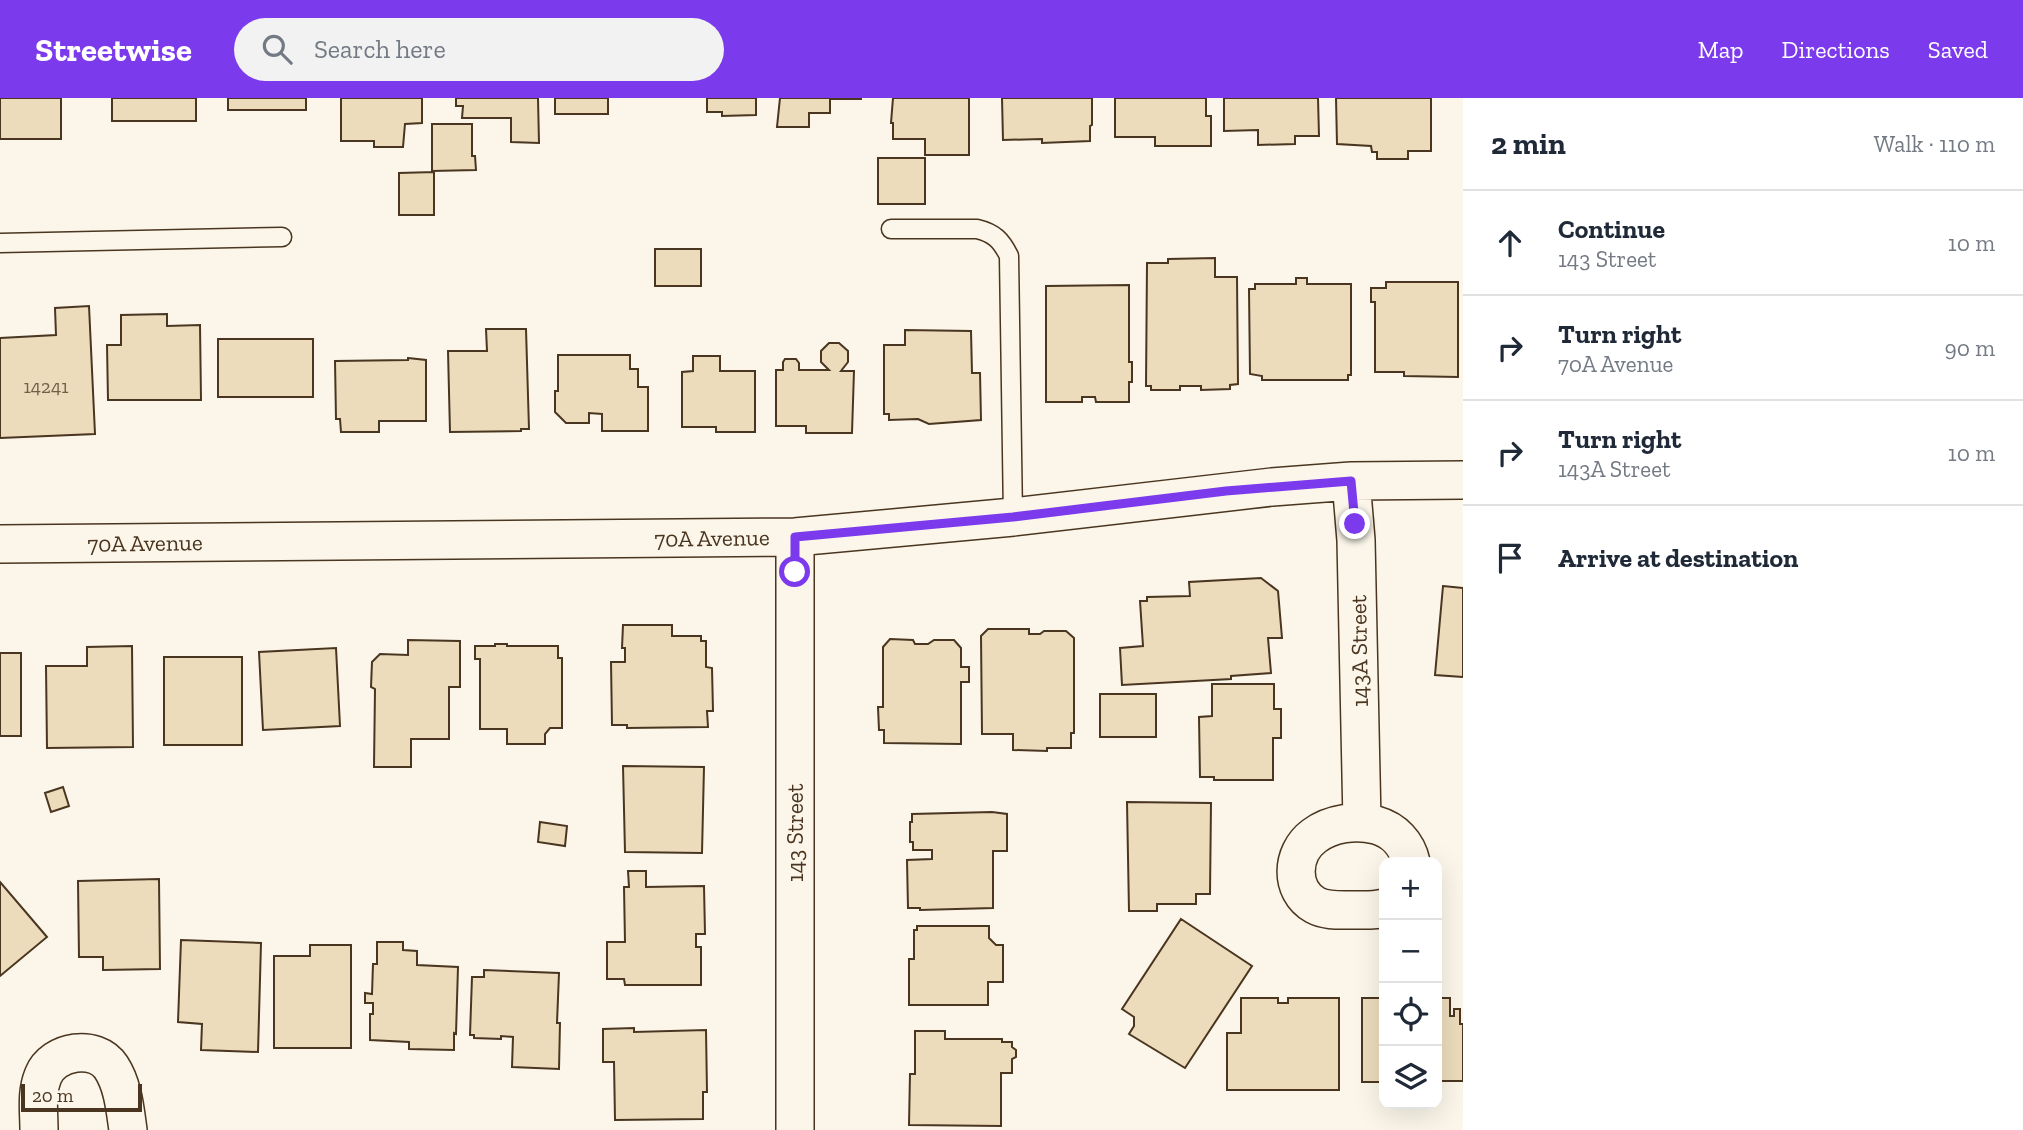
<!DOCTYPE html>
<html lang="en">
<head>
<meta charset="utf-8">
<style>
  :root { --surface:#fff; --page:#f2f2f3; --text:#1f2937; --muted:#747a83; --line:#e0e1e3; --accent:#7c3aed }
  body { margin:0; font-family:"Zilla Slab",serif; background:var(--page); color:var(--text) }
  .controls { position:absolute; right:21px; bottom:21px; display:grid; overflow:hidden; border-radius:14px; box-shadow:0 7px 28px #0002 }
  .controls button { width:63px; height:63px; display:grid; place-items:center; padding:0; border:0; border-bottom:2px solid var(--line); background:var(--surface); color:var(--text); font:35px sans-serif }
  .scale { position:absolute; left:21px; bottom:18px; width:121px; box-sizing:border-box; padding-left:7px; border:4px solid #4a3520; border-top:0; font-size:19px; line-height:24px; white-space:nowrap; color:#4a3520; -webkit-text-stroke:5px #fbf6e9; paint-order:stroke }
  .stop { position:absolute; width:21px; height:21px; margin:-16px; border:5px solid #7c3aed; border-radius:50%; background:#fff }
  .stop.end { background:#7c3aed; border-color:#fff; box-shadow:0 2px 7px #0008 }
  .list { margin:0; padding:0; list-style:none }
  h2 { display:flex; justify-content:space-between; align-items:center; height:91px; margin:0; padding:0 28px; font-size:30px }
  h2 small { font-size:23px; font-weight:400; color:var(--muted) }
  .list li { display:grid; grid-template-columns:46px 1fr auto; gap:21px; align-items:center; box-sizing:border-box; height:105px; padding:0 28px; border-top:2px solid var(--line) }
  .list b { display:block; font-size:26px; white-space:nowrap }
  .list p { margin:0; font-size:23px; white-space:nowrap; color:var(--muted) }
  .list em { font-size:23px; font-style:normal; color:var(--muted) }
  .icon { flex:none; width:38px; height:38px; fill:none; stroke:currentColor; stroke-width:2; stroke-linecap:round; stroke-linejoin:round }
  .map { position:relative; flex:none; width:1463px; height:1032px; overflow:hidden }
  header { display:flex; align-items:center; gap:42px; box-sizing:border-box; height:98px; padding:0 35px; background:var(--accent); color:#fff }
  header strong { font-size:33px }
  nav { display:flex; gap:38px; margin-inline-start:auto; font-size:24px }
  .search { width:490px; height:63px; background:var(--page); display:flex; align-items:center; gap:18px; box-sizing:border-box; padding:0 24px; border-radius:38px; color:var(--muted); font-size:26px }
  main { display:flex }
  aside { flex:1; background:var(--surface) }
  .map>svg:first-child { display:block }
</style>
</head>
<body>
<header>
<strong>Streetwise</strong>
<div class="search"><svg class="icon" aria-label="search" viewBox="0 0 24 24"><circle cx="10" cy="10" r="6"/><path d="M15 15l6 6"/></svg>Search here</div>
<nav><a>Map</a><a>Directions</a><a>Saved</a></nav>
</header>
<main>
<div class="map">
<svg width="1463" height="1032" viewBox="0 0 1463 1032">
  <rect width="100%" height="100%" fill="#fbf6e9"/>
  <!-- building -->
  <path fill="#ecdcbc" stroke="#4a3520" stroke-width="2" d="M0 0H61V41H0Z
    M112 0H196V23H112Z
    M228 0H306V12H228Z
    M341 0H422V25L405 26 403 49H374V43H341Z
    M456 0H538L539 45 511 44V20H462L463 8H456Z
    M555 0H608V16H555Z
    M707 0H756V17L722 18V14H707Z
    M780 0H861V1H830V15H809V29H777Z
    M893 0H969V57H925V41H893V25H891Z
    M1002 0H1092V27L1090 28V43L1042 45V41L1003 42Z
    M1115 0H1206V18H1211V48H1155V39H1115Z
    M1224 0H1318L1319 38H1295V46L1258 47V32L1224 33Z
    M1336 0H1431V53H1408V61H1377V54H1372L1371 48 1337 46Z
    M432 26H472V58H475L476 72 432 73Z
    M878 60H925V106H878Z
    M434 74V117H399V75Z
    M655 151H701V188H655Z
    M1215 160V179H1237L1238 286 1230 287V291L1201 292V288H1180V292H1151V288H1146L1147 165H1168V161Z
    M1296 180H1307V186H1351V277H1348V282H1262V278L1250 276 1249 191H1255V186H1296Z
    M1386 184H1458V279L1404 278V274H1375V204H1371V190H1386Z
    M1129 187V264H1132V284H1129V304H1096L1095 299H1082V304H1046V188Z
    M89 208 95 336 0 340V240L56 237 55 210Z
    M167 216V228L200 227 201 302H108L107 247H121V217Z
    M486 231H526L529 331H521V333L450 334 448 253H487Z
    M905 232 971 233 972 275H980L981 322 929 326 918 321 889 322V316H884V247H905Z
    M218 241H313V299H218Z
    M829 245H839L848 253V264L841 273H854L852 335H806V328H776V272H783V264L785 261H796L799 265V272H829L821 264V253Z
    M558 257H630V271H638V289H648V333H602V316L589 315V325H566L555 314V293H558Z
    M693 258H720V273H755V334H716V329H682V274L693 273Z
    M408 260 426 262V323H379V334H341L340 321H336L335 263 408 262Z
    M1261 480 1278 493 1282 540H1268L1271 575 1231 578V581L1122 587 1120 550 1143 548 1140 503H1147V499L1190 498 1189 484Z
    M1443 488 1463 490V579L1435 577Z
    M623 527H672V538H701V543H706V569L712 570 713 613H707L708 629 627 630V627H612L611 564H625V550H622Z
    M988 531H1029V536H1040L1044 533H1066L1074 540V635H1071V650H1047V653L1013 652V636H982L981 538Z
    M890 541 913 542 915 546H928L934 542H954L961 550V569H969V584H961V646L884 645V632H879L878 609H883V549Z
    M408 542 460 543V589H449V641H411V669H374L375 591 371 589 372 564 380 556 408 557Z
    M495 546H507V548H558V560H562V630H550L545 636V646H507V631H480V561H475V548H495Z
    M132 548 133 649 47 650 46 568H87V549Z
    M336 550 340 628 263 632 259 554Z
    M0 555H21V638H0Z
    M164 559H242V647H164Z
    M1212 586H1274V611H1281V640H1273V682H1214V679H1200L1199 619 1212 618Z
    M1100 596H1156V639H1100Z
    M623 668 704 669 702 755 625 754Z
    M63 689 69 708 51 714 45 695Z
    M1127 704 1211 705 1210 796H1196V806H1157V813H1129Z
    M992 714 1007 716V753H993V810L920 812V810H908L907 762 932 761V752H913V744H910V724H912V716Z
    M540 724 567 728 565 748 538 744Z
    M628 773H646V789L704 788 705 836H696V849H701V887H625L624 881H607V844H625L624 789H629Z
    M159 781 160 871 103 872V859H79L78 783Z
    M0 784 47 839 0 878Z
    M1181 821 1252 868 1185 970 1129 936 1134 928V919L1122 911Z
    M917 828H989V840L996 847H1003V884H988V907H909V861H914V832H917Z
    M181 842 261 845 258 954 201 952 202 926 178 924Z
    M377 844H403V852L417 853V867L458 869 456 936 454 935V952L409 951V944L370 942V916H373V905H365V895L372 896 373 866H377Z
    M310 847H351V950H274V858H310Z
    M484 872 559 875 557 925H560L559 971 512 969 513 939 501 938V941L474 940V937H470L472 879H484Z
    M1241 900H1278V905H1288V900H1339V992H1227V935H1241Z
    M1362 900H1384V984H1362Z
    M1437 900H1450V918H1454V911H1460V926H1463V983H1437Z
    M634 930V934L706 932 707 994H703V1021L615 1022 614 964H603V931Z
    M915 933H945V941H1002V944H1012V949L1016 952V959L1012 961V975H1001V1028L909 1027 910 976H915Z"/>
  <g fill="none" stroke-linecap="round" stroke-linejoin="round">
    <defs>
      <path id="lane" d="M891 131H977C994 135 1001 142 1009 158L1013 419
        M0 145 282 139"/>
      <path id="street" d="M1351 383 1356 442 1362 724
        M0 446 795 439 1013 419 1272 389 1351 383 1463 382
        M1384 810C1374 813 1362 812 1352 812 1339 812 1326 813 1315 807 1289 792 1291 755 1314 738 1331 725 1356 722 1376 727 1394 732 1407 746 1411 764
        M39 1032C39 1014 36 995 43 978 53 952 96 946 111 969 123 987 125 1011 128 1032
        M795 1032V439"/>
    </defs>
    <!-- lane casing -->
    <use href="#lane" stroke="#4a3520" stroke-width="21"/>
    <!-- street casing -->
    <use href="#street" stroke="#4a3520" stroke-width="40"/>
    <!-- lane -->
    <use href="#lane" stroke="#fbf6e9" stroke-width="18"/>
    <!-- street -->
    <use href="#street" stroke="#fbf6e9" stroke-width="37"/>
  </g>
  <g fill="none" stroke-linecap="round" stroke-linejoin="round">
    <!-- route -->
    <path stroke="#7c3aed" stroke-width="9" d="M795 474V439L1013 419 1226 393 1351 383 1355 426"/>
  </g>
  <g text-anchor="middle" dominant-baseline="central" stroke-width="5" stroke-linejoin="round" paint-order="stroke">
    <!-- number labels -->
    <g font-size="19" fill="#725f47">
      <text x="46" y="288">14241</text>
    </g>
    <!-- street labels -->
    <g font-size="23" fill="#4a3520" stroke="#fbf6e9">
      <text transform="translate(712 440) rotate(-1)">70A Avenue</text>
      <text transform="translate(145 445) rotate(-1)">70A Avenue</text>
      <text transform="translate(1359 553) rotate(-91)">143A Street</text>
      <text transform="translate(795 735) rotate(-90)">143 Street</text>
    </g>
  </g>
</svg>
<div class="controls">
<button>+</button>
<button>−</button>
<button><svg class="icon" aria-label="locate" viewBox="0 0 24 24"><circle cx="12" cy="12" r="6"/><path d="M12 2v4M12 18v4M2 12h4M18 12h4"/></svg></button>
<button><svg class="icon" aria-label="layers" viewBox="0 0 24 24"><path d="M12 4l9 5-9 5-9-5zM3 14l9 5 9-5"/></svg></button>
</div>
<div class="scale">20 m</div>
<div class="stop" style="left:795px;top:474px"></div>
<div class="stop end" style="left:1355px;top:426px"></div>
</div>
<aside>
<h2>2 min<small>Walk · 110 m</small></h2>
<ul class="list">
<li><svg class="icon" aria-label="ahead" viewBox="0 0 24 24"><path d="M12 20V5M6 11l6-6 6 6"/></svg><div><b>Continue</b><p>143 Street</p></div><em>10 m</em></li>
<li><svg class="icon" aria-label="right" viewBox="0 0 24 24"><path d="M7 20v-9h11M14 6l5 5-5 5"/></svg><div><b>Turn right</b><p>70A Avenue</p></div><em>90 m</em></li>
<li><svg class="icon" aria-label="right" viewBox="0 0 24 24"><path d="M7 20v-9h11M14 6l5 5-5 5"/></svg><div><b>Turn right</b><p>143A Street</p></div><em>10 m</em></li>
<li><svg class="icon" aria-label="arrive" viewBox="0 0 24 24"><path d="M6 21V4h12l-3 4 3 4H6"/></svg><div><b>Arrive at destination</b></div></li>
</ul>
</aside>
</main>
</body>
</html>
